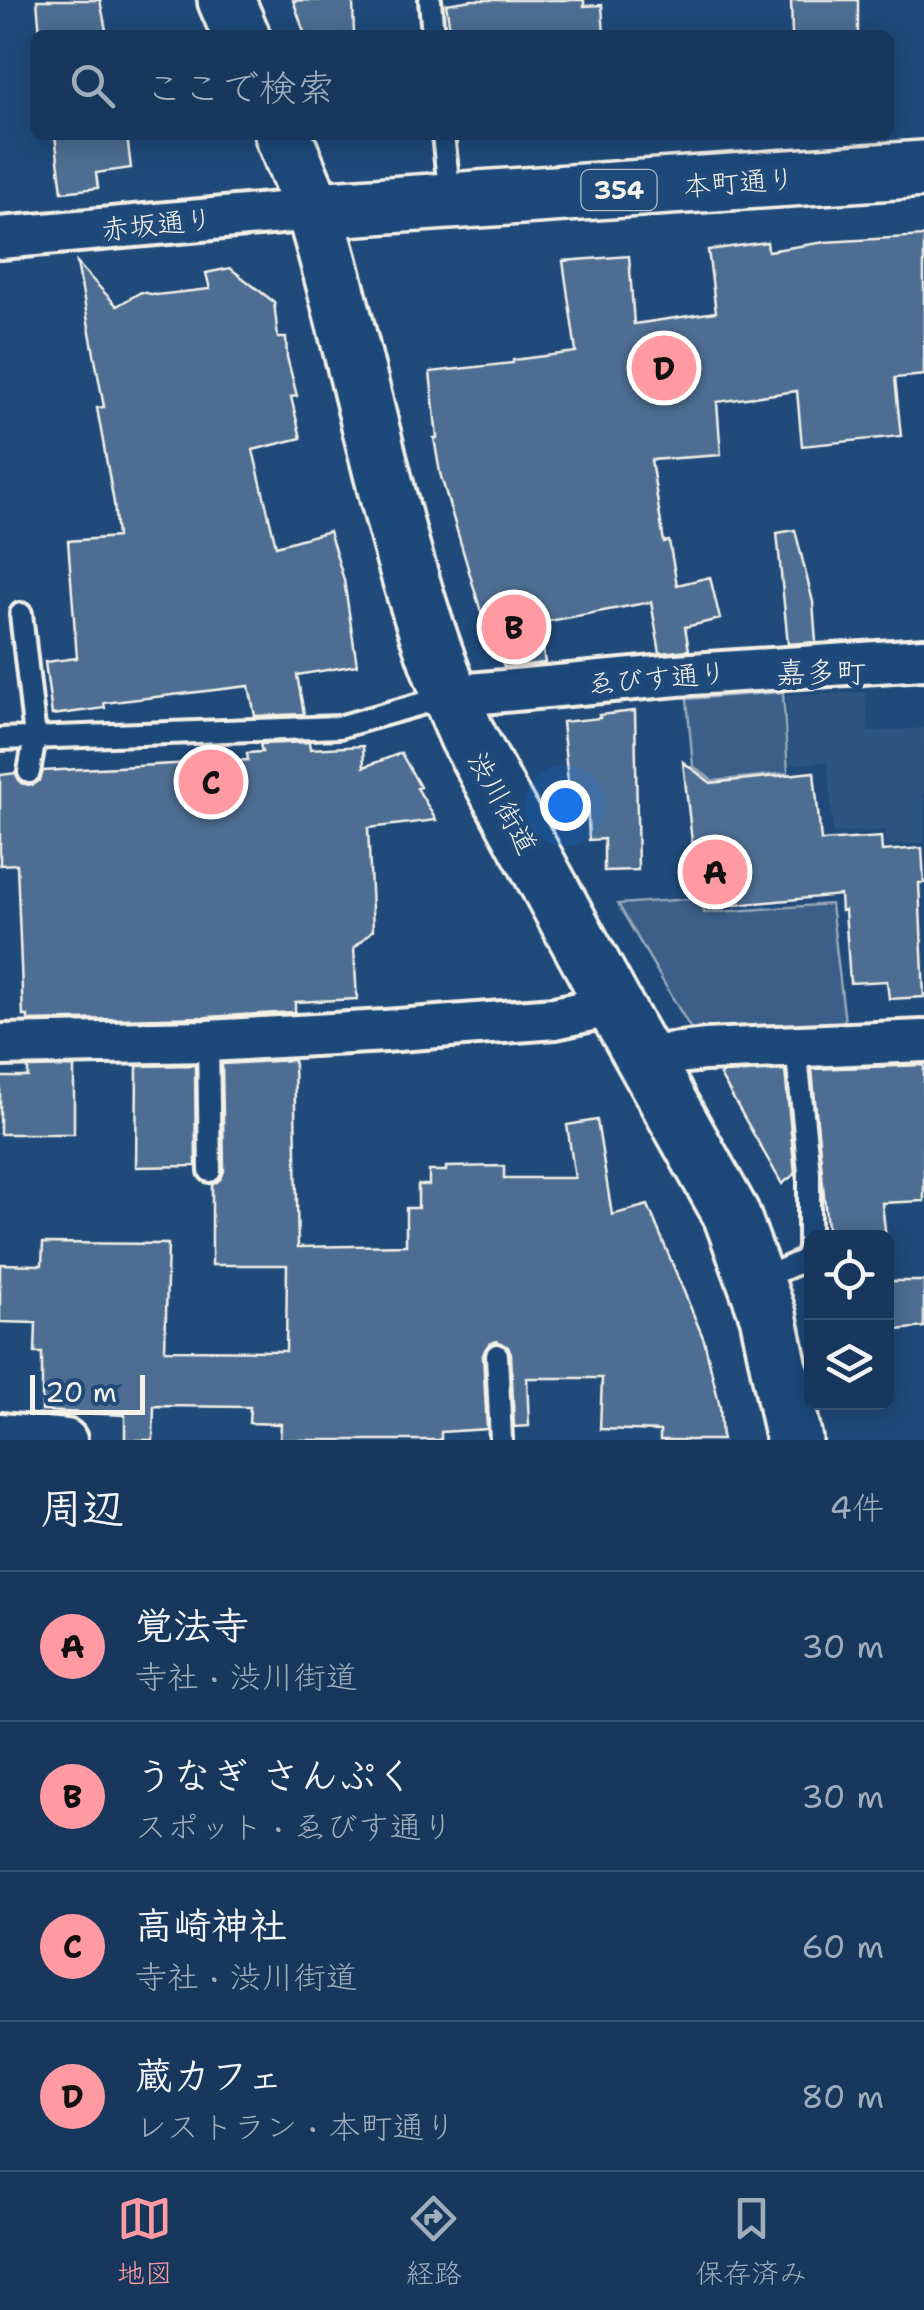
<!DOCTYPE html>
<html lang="ja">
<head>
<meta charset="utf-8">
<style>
  :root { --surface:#17385c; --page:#244365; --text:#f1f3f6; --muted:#9eacbb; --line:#365272; --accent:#ff9aa2 }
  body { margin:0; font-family:"Shantell Sans","Klee One",sans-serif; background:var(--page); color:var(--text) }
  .controls { position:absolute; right:30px; bottom:30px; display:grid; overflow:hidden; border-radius:15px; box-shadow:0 5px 25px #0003 }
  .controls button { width:90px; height:90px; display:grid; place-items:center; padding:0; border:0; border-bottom:2px solid var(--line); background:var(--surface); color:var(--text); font:50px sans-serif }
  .scale { position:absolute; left:30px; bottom:25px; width:115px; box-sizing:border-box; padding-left:10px; border:5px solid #f4f1e8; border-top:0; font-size:28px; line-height:35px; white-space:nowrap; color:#f4f1e8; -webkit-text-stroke:8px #1f4a7a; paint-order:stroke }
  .you { position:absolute; left:565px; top:805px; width:35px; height:35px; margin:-25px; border:8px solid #fff; border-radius:50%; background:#1a73e8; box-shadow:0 0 0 15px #1a73e833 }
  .badge { display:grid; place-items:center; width:65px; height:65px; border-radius:50%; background:var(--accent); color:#111; font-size:32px; font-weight:700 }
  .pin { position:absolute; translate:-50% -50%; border:5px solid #fff; box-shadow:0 2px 10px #0006 }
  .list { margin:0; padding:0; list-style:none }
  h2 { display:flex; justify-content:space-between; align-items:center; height:130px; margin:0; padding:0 40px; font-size:42px }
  h2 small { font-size:32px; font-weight:400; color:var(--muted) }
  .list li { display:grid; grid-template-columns:65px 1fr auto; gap:30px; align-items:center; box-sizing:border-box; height:150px; padding:0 40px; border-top:2px solid var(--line) }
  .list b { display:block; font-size:38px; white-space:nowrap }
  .list p { margin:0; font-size:32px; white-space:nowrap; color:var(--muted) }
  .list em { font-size:32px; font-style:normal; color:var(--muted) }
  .icon { flex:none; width:55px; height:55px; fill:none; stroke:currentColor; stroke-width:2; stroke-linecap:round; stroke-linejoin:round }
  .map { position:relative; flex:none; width:924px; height:1440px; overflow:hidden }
  .search { position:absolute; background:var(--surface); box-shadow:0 5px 25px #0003; left:30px; right:30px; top:30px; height:110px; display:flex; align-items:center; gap:25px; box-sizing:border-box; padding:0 35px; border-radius:15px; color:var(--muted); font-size:38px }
  .sheet { height:730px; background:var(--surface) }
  nav { display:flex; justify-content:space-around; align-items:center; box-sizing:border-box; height:140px; border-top:2px solid var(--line); background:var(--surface); font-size:28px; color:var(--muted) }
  nav a { display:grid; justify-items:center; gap:5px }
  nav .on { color:var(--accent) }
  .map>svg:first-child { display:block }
</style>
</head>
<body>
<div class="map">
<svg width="924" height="1440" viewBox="0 0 924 1440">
  <rect width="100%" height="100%" fill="#1f4a7a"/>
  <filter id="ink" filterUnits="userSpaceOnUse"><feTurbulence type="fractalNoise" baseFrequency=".01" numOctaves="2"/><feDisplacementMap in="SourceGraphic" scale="20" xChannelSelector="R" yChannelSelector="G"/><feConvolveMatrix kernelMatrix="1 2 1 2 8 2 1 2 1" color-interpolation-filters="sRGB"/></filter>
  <g filter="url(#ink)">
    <!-- built -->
    <path fill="#2d5581" d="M865 692 868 732 924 728V843L887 845 886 830 833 833 828 762 790 764 786 696Z"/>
    <!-- green -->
    <path fill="#3a5f88" stroke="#97a8b8" stroke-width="2.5" d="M783 692 788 773 713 781 693 766 687 699Z
      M703 898 704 913 831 904 846 1031 696 1038 618 904Z"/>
    <!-- building -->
    <path fill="#4d6e92" stroke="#f4f1e8" stroke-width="2.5" d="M37 0H100L107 35H40Z
      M293 0 353 1 354 35H305Z
      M472 0H584V6L602 5 604 35H514L513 29 472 35H451L446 4Z
      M791 0H858V35H792Z
      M55 135H127L131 168 96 173 98 188 62 192Z
      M924 236V375L895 378 901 436 802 446 797 391 717 402 721 455 651 460 664 542 669 541 677 585 710 577 720 619 685 627 689 650 660 653 651 602 539 623 545 663 504 667 496 643 489 642 488 612H481L440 473 434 438H437L430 372 513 363V360L576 352 563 261 629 256 634 324 716 312 708 250 767 242 768 251 825 242Z
      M77 263 117 306 141 292 156 295 210 289 206 273 230 268 274 302 278 338H286L287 357 297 396 291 397 301 438 253 450 276 546 329 531 344 580 357 665 297 675 304 714 255 716 249 686 104 703 105 708 52 715 45 662 77 658 68 541 117 537 114 503 97 408 104 407Z
      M795 530 813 602 816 642 788 644 777 533Z
      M635 711 638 870 604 871V839L589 840 587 800 570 802 562 722 600 718 599 715Z
      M309 742 310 749 363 746 364 767 401 753 420 787 417 788 436 820 368 828 373 930 354 948 357 999 295 1002V1012L207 1017 28 1021V1016H23L17 864 0 865V775L16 773 21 783 33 785 40 780 43 771 248 760 247 753 262 752 260 744Z
      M683 762 711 783 814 772 821 841 881 837 882 851 922 848 924 883H919L924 997 889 999 887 981 850 983 845 910 841 911 840 895 714 907 711 875 696 877Z
      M294 1060 298 1247 406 1245V1208H418V1185H429V1171H446V1167L504 1166V1178H575L567 1125 597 1120 612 1215 648 1205 704 1340 720 1407 722 1440H660V1431L600 1429 602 1378H527L529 1426 514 1427 511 1353 508 1347 497 1341 489 1344 483 1355 487 1429 441 1432V1440H280L281 1424 249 1423 250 1407 154 1406 153 1440H125V1415L42 1411V1353H35L36 1323 0 1322V1264L42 1265 43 1243 168 1244 165 1350 286 1351 287 1265H212V1185L221 1178 224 1171 222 1064Z
      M195 1065 196 1166 136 1167 137 1066Z
      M924 1065V1201L882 1203 886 1238H828L812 1069Z
      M74 1067V1134H0V1077H28V1068Z
      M785 1070 795 1174 782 1184 720 1075 724 1073Z
      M886 1281H924V1327L886 1331Z"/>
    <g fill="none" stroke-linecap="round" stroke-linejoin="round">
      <defs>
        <path id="lane" d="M430 0 433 35
          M443 135 450 198
          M21 614 35 737 29 772
          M0 739 339 727 449 696
          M208 1041 210 1171
          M756 1281 800 1262 806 1258 809 1248V1172L796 1047
          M497 1355 501 1440"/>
        <path id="street" d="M0 238 314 210
          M449 696 677 675 924 659
          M0 1045 208 1041 385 1031 555 1018 614 1005
          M644 1057 705 1050 924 1041
          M0 1434 66 1440"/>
        <path id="primary" d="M314 210C367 385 393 570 468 737L614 1005 731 1214 768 1315 794 1440"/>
        <path id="highway" d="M226 0 241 35
          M283 135 314 210 924 169"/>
      </defs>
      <!-- lane casing -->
      <use href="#lane" stroke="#f4f1e8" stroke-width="28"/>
      <!-- street casing -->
      <use href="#street" stroke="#f4f1e8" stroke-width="48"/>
      <!-- primary casing -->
      <use href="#primary" stroke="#f4f1e8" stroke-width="62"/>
      <!-- highway casing -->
      <use href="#highway" stroke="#f4f1e8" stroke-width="62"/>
      <!-- lane -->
      <use href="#lane" stroke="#1f4a7a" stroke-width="20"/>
      <!-- street -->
      <use href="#street" stroke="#1f4a7a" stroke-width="40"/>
      <!-- primary -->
      <use href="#primary" stroke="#1f4a7a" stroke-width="55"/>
      <!-- highway -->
      <use href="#highway" stroke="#1f4a7a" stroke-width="55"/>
    </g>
  </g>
  <g text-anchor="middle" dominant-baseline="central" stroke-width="10" stroke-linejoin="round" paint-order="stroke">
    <!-- shield labels -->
    <rect fill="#1f4a7a" stroke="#b4bfc7" stroke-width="2.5" x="581.5" y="170" width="75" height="40" rx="8"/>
    <g font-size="25" font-weight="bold" fill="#f4f1e8">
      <text x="619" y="190">354</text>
    </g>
    <!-- street labels -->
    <g font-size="28" fill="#f4f1e8" stroke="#1f4a7a">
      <text transform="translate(739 182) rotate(-4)">本町通り</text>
      <text transform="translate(157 224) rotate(-6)">赤坂通り</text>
      <text transform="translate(657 678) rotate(-5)">ゑびす通り</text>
      <text transform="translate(503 803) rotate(61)">渋川街道</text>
    </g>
    <!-- neighbourhood labels -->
    <g font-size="30" fill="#f4f1e8" stroke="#1f4a7a">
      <text x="821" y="672">嘉多町</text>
    </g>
  </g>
</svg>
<div class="controls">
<button><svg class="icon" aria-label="locate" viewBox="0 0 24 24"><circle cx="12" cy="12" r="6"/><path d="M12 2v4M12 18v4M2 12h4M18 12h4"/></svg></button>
<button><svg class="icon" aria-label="layers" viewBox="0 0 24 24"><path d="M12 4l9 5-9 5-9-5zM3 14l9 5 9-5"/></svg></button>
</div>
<div class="scale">20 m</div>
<div class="you"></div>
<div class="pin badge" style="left:715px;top:872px">A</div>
<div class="pin badge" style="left:514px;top:627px">B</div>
<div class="pin badge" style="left:211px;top:782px">C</div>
<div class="pin badge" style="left:664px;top:368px">D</div>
<div class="search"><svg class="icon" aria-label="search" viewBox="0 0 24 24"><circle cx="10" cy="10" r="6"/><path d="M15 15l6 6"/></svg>ここで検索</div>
</div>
<section class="sheet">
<h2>周辺<small>4件</small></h2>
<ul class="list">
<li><span class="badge">A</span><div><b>覚法寺</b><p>寺社 · 渋川街道</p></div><em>30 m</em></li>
<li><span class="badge">B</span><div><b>うなぎ さんぷく</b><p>スポット · ゑびす通り</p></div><em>30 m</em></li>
<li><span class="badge">C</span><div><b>高崎神社</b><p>寺社 · 渋川街道</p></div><em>60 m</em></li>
<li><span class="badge">D</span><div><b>蔵カフェ</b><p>レストラン · 本町通り</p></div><em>80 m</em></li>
</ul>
</section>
<nav>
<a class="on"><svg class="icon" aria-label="map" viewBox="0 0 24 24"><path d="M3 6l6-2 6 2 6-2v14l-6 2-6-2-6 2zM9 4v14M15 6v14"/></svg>地図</a>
<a><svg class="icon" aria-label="directions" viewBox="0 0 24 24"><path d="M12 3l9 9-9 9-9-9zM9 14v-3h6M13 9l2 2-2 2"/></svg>経路</a>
<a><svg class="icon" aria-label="saved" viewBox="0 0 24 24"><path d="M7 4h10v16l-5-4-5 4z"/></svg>保存済み</a>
</nav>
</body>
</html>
